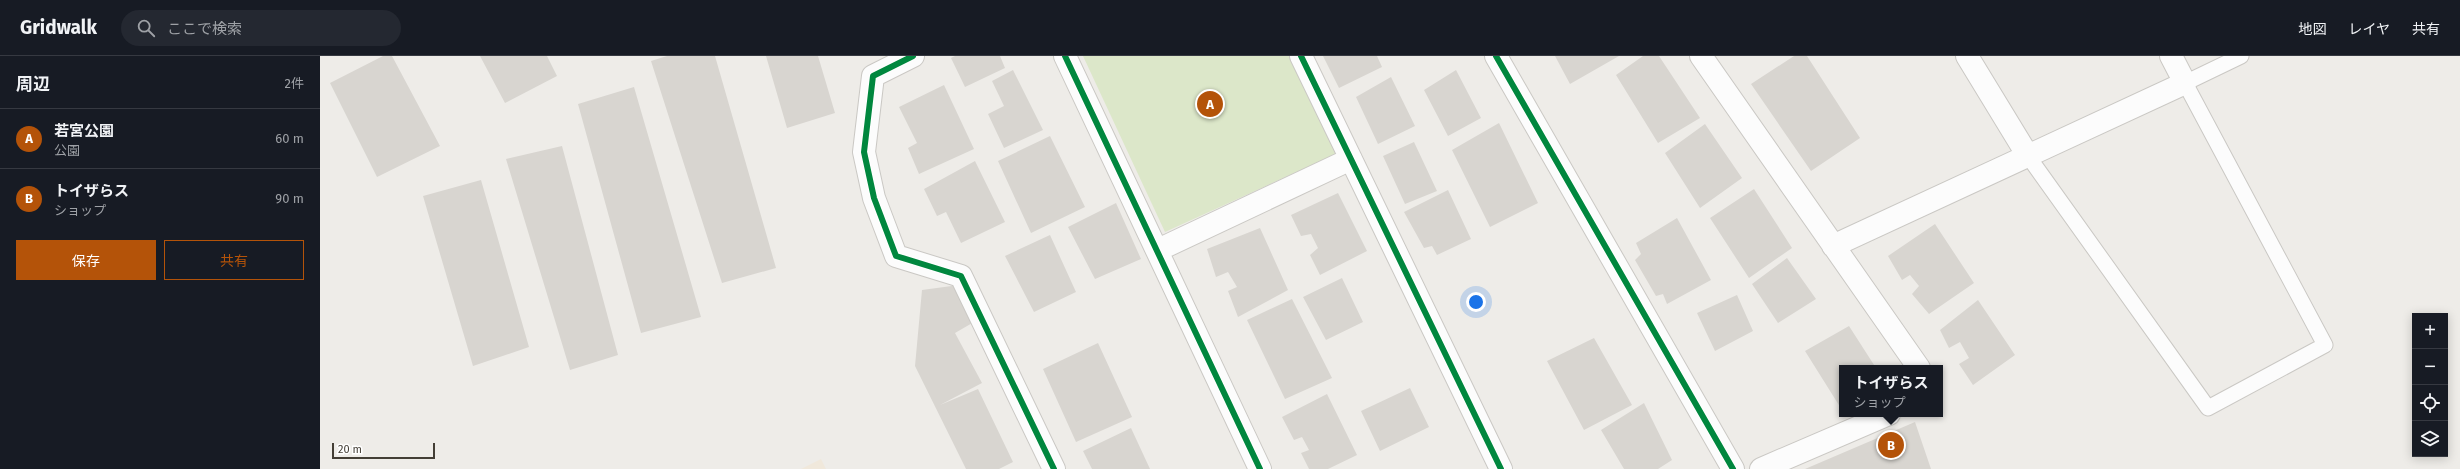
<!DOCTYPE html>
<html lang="ja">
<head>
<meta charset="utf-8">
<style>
  :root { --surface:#171b24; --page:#242831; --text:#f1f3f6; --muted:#9ea1a6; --line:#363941; --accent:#b45309 }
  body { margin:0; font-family:"Fira Sans","Noto Sans JP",sans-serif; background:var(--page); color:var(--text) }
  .controls { position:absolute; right:12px; bottom:12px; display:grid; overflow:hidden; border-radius:0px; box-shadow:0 2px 10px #0003 }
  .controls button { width:36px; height:36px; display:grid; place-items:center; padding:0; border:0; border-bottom:1px solid var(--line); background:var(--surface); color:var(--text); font:20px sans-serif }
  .scale { position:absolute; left:12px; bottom:10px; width:103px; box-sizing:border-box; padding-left:4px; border:2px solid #433e35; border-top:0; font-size:11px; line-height:14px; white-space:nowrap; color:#433e35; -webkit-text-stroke:3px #fff; paint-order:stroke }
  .you { position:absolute; left:1156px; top:246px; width:14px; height:14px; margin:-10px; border:3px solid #fff; border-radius:50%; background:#1a73e8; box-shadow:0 0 0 6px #1a73e833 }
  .badge { display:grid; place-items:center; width:26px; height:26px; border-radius:50%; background:var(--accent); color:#fff; font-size:13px; font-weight:700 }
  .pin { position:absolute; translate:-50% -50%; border:2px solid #fff; box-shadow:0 1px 4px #0006 }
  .popup { position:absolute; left:1519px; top:309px; width:104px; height:52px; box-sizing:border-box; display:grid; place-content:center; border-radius:0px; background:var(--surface); filter:drop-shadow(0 1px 3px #0005); font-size:13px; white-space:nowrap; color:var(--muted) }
  .popup b { font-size:15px; color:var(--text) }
  .popup::after { content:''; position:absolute; left:50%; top:100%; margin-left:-8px; border:8px solid transparent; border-top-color:var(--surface) }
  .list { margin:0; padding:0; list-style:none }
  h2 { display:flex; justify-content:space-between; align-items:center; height:52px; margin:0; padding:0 16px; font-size:17px }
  h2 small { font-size:13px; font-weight:400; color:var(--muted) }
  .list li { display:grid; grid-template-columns:26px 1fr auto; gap:12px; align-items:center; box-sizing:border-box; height:60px; padding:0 16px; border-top:1px solid var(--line) }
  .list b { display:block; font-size:15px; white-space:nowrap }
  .list p { margin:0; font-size:13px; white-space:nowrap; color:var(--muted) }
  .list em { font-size:13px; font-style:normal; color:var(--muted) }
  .actions { display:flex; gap:8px; padding:12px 16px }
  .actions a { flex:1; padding:9px 0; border:1px solid var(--accent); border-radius:0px; text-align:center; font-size:14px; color:var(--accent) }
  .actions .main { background:var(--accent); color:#fff }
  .icon { flex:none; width:22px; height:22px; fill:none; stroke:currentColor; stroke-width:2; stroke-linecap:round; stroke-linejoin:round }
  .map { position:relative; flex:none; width:2140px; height:413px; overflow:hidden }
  header { display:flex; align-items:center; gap:24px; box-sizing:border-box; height:56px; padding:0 20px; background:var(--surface); border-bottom:1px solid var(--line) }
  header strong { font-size:19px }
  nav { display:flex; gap:22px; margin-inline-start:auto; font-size:14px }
  .search { width:280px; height:36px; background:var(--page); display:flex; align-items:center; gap:10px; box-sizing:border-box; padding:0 14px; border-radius:22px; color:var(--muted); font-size:15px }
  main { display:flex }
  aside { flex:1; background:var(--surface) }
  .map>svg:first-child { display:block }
</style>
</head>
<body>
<header>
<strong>Gridwalk</strong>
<div class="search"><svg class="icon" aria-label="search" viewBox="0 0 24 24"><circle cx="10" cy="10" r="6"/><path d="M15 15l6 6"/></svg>ここで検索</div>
<nav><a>地図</a><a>レイヤ</a><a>共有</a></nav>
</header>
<main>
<aside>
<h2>周辺<small>2件</small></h2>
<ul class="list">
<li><span class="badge">A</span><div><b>若宮公園</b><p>公園</p></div><em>60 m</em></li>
<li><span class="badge">B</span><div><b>トイザらス</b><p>ショップ</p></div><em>90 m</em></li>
</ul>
<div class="actions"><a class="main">保存</a><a>共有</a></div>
</aside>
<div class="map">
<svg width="2140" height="413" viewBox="0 0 2140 413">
  <rect width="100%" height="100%" fill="#eeece8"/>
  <!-- commercial -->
  <path fill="#f0e8db" d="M501 403 506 413H481Z"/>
  <!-- park -->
  <path fill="#dce7c9" d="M763 0H971L1018 97 845 176Z"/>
  <!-- building -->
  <path fill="#d8d5d0" d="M63 0H72L120 90 57 121 10 27Z
    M160 0H227L237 20 185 47Z
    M347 0H395L456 212 402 227 331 5Z
    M446 0H498L515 57 467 72Z
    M635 0H680L685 12 645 31 631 2Z
    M1003 0H1057L1062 11 1019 32Z
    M1235 0H1299L1250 28Z
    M1323 0H1339L1380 62 1338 87 1296 19Z
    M1474 0H1487L1540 82 1491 115 1431 28Z
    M693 14 723 74 684 92 668 58 684 50 672 25Z
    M1136 14 1161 62 1128 80 1104 34Z
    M1071 21 1095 70 1058 88 1036 41Z
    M624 29 654 93 599 118 588 92 597 87 579 51Z
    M314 31 381 261 321 277 258 48Z
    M1179 67 1218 147 1170 171 1132 94Z
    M1385 68 1422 122 1380 152 1345 97Z
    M730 80 765 151 711 177 678 105Z
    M1094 86 1117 135 1085 148 1063 100Z
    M242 90 298 299 250 314 186 103Z
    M655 105 685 166 641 187 626 156 617 160 604 133Z
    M161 124 209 291 153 310 103 140Z
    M1434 133 1472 192 1429 222 1390 162Z
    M1128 134 1151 183 1117 199 1112 190 1104 192 1084 156Z
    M1018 137 1047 195 1000 219 990 199 998 192 991 178 981 180 971 159Z
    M796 147 821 203 775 223 748 171Z
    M1357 162 1391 224 1347 248 1343 238 1336 240 1315 204 1321 198 1316 187Z
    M1615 168 1654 227 1609 258 1592 238 1599 230 1590 219 1582 224 1568 200Z
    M940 172 968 234 918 261 908 235 917 231 908 216 896 221 887 193Z
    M730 179 756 236 714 256 685 200Z
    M1467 202 1496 243 1458 267 1432 228Z
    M1022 222 1043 266 1006 284 983 241Z
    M639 229 654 266 635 277 662 327 620 349 658 333 693 406 679 413H646L595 310 602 234Z
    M1417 239 1433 275 1395 295 1377 257Z
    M972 243 1012 322 965 343 927 264Z
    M1658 244 1695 299 1653 329 1639 308 1649 302 1640 286 1629 292 1620 274Z
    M1529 270 1556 312H1522V354L1485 295Z
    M1274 282 1312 349 1264 374 1227 305Z
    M778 287 812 361 756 386 723 313Z
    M1090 332 1109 371 1060 395 1041 355Z
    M1007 338 1037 399 1008 413H989L981 397 989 394 982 381 974 384 962 361Z
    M1324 347 1352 404 1338 413H1304L1281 374Z
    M1595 366 1611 413H1485Z
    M811 372 830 413H772L763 395Z"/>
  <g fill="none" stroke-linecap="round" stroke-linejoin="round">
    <defs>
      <path id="service" d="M1708 100 1888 352 2005 289 1865 27 1921 0"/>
      <path id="minor" d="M593 0 553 20 544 96 554 142 576 200 641 220 734 413
        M745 0 940 413
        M981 0 1181 413
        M1176 0 1413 413
        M1381 0 1599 312
        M1647 0 1708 100
        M1513 190 1865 27 1851 0
        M838 194 1031 103
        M1441 413 1569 358"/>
    </defs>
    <!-- service casing -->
    <use href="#service" stroke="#cac8c4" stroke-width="17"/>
    <!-- minor casing -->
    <use href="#minor" stroke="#cac8c4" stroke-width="24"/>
    <!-- service -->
    <use href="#service" stroke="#fcfcfc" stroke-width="15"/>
    <!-- minor -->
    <use href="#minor" stroke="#fcfcfc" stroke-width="22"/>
    <defs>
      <path id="cycleway" d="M593 0 553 20 544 96 554 142 576 200 641 220 734 413
        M745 0 940 413
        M981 0 1181 413
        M1176 0 1413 413"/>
    </defs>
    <!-- cycleway casing -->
    <use href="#cycleway" stroke="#fff" stroke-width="8"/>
    <!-- cycleway -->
    <use href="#cycleway" stroke="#00873e" stroke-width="6"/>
  </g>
</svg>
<div class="controls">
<button>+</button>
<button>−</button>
<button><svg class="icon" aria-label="locate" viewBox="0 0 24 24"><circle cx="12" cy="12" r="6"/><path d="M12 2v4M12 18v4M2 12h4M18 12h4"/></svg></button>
<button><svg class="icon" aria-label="layers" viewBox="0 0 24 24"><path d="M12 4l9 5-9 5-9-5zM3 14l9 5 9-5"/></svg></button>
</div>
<div class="scale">20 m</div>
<div class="you"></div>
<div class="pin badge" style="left:890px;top:48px">A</div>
<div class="pin badge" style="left:1571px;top:389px">B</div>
<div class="popup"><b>トイザらス</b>ショップ</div>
</div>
</main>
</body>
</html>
